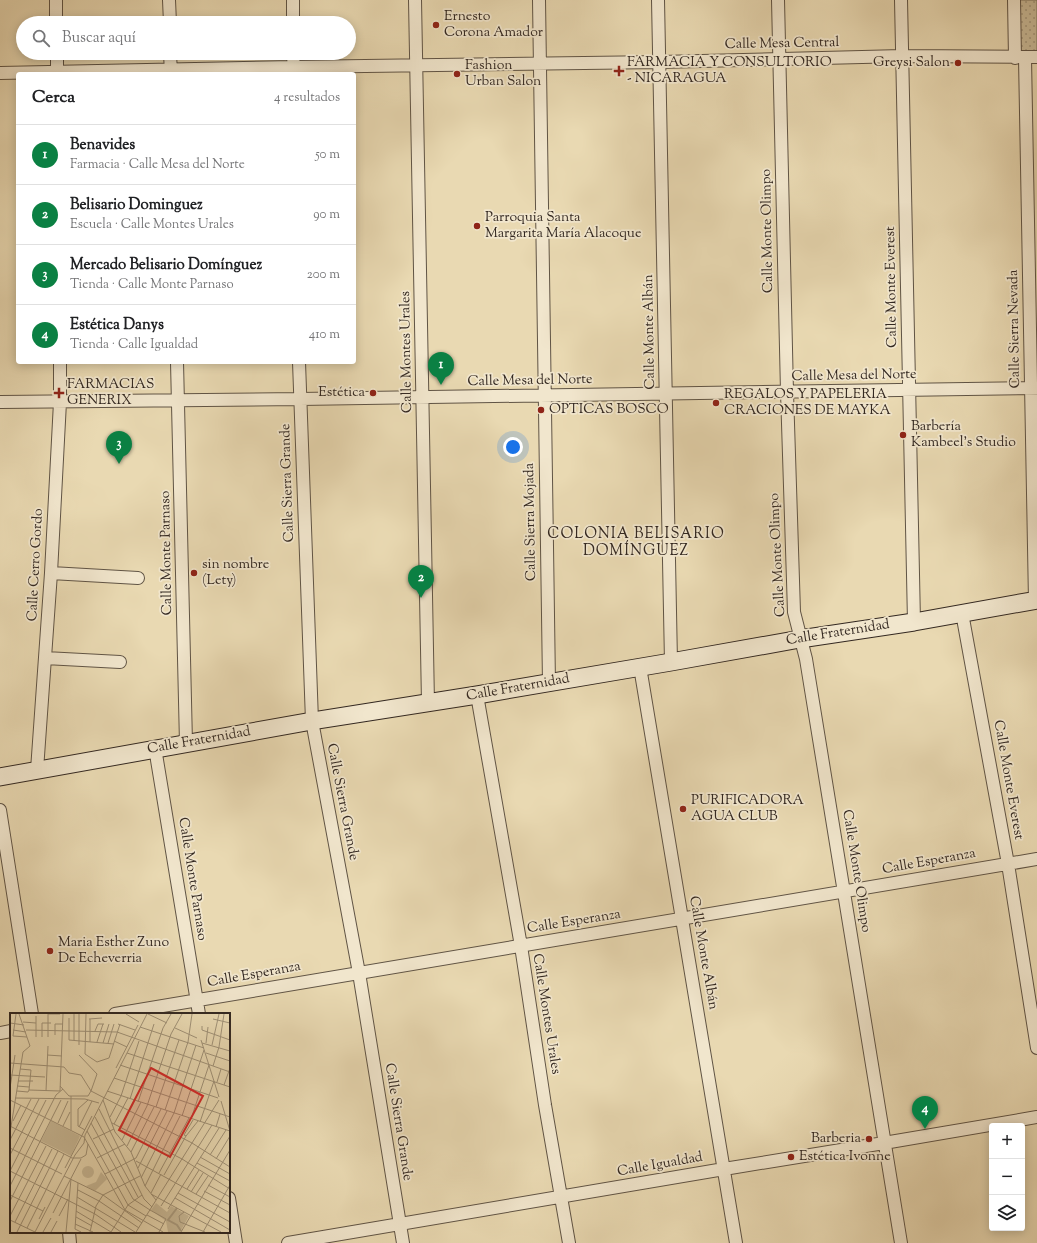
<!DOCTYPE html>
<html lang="es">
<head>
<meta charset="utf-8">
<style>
  :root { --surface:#fff; --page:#f6f6f6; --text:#202124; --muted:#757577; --line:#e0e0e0; --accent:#0b8043 }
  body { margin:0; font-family:"Sorts Mill Goudy",serif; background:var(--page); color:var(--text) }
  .controls { position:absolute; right:12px; bottom:12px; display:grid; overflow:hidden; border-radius:4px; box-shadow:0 2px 10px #0003 }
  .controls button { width:36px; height:36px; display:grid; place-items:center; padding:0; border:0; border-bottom:1px solid var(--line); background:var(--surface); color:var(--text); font:20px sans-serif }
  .you { position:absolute; left:513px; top:447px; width:14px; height:14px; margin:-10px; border:3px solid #fff; border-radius:50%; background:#1a73e8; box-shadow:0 0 0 6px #1a73e833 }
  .badge { display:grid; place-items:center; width:26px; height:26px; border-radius:50%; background:var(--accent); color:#fff; font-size:13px; font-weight:700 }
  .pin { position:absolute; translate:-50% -33px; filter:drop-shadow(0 1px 2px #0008) }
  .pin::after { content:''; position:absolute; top:21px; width:14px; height:12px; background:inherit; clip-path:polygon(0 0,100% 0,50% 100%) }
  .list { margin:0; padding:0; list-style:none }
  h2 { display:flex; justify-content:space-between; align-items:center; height:52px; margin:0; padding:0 16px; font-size:17px }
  h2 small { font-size:13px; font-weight:400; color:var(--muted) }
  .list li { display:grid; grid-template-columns:26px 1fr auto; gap:12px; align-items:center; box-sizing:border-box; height:60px; padding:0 16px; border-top:1px solid var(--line) }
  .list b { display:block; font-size:15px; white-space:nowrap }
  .list p { margin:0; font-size:13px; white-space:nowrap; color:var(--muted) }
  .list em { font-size:13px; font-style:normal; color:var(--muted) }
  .icon { flex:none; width:22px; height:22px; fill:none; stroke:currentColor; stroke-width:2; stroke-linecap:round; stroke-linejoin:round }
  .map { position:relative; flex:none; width:1037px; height:1243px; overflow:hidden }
  .search { position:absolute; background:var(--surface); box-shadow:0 2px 10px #0003; left:16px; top:16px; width:340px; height:44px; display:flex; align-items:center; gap:10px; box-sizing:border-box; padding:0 14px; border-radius:22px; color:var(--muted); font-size:15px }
  .panel { position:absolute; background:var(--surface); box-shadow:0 2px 10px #0003; left:16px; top:72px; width:340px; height:292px; border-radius:4px }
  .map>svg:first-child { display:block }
</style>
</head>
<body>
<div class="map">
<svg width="1037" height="1243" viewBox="0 0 1037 1243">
  <defs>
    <pattern id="green-dots" width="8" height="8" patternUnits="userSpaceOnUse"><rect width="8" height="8" fill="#cabb99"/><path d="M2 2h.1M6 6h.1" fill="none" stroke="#a5987c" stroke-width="1.8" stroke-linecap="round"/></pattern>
  </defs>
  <rect width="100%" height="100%" fill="#e9d9b2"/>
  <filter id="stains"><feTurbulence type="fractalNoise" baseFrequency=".005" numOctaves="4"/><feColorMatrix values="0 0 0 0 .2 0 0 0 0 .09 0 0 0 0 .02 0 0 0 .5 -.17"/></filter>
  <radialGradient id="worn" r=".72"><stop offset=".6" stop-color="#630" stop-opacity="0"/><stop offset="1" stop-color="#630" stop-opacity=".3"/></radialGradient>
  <!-- green -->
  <path fill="url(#green-dots)" stroke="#7e725d" d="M1017 0H1037V53L1017 54Z"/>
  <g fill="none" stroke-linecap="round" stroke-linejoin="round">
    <defs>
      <path id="street" d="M56 0V23
        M169 0 170 23
        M293 0V23
        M415 0 428 703
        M539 0 549 683
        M658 0 671 662
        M778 0 787 392 794 612 806 659 901 1243
        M901 0 914 622
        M1014 0 1015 58
        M57 53V74
        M170 53 171 74
        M293 53 294 74
        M1025 58 1035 601
        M0 73 293 67 660 62 902 56 1037 57
        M177 362 186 743
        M299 362 312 721 359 973 403 1243
        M0 402 300 399 1037 388
        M51 573 138 578
        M962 613 1008 864 1037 1048
        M45 658 120 662
        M640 667 736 1243
        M477 695 521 946 545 1105 569 1243
        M155 748 199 1014
        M37 770 51 573 60 402V362
        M0 810 32 1014
        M115 1014 1037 859
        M0 1033 11 1031
        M229 1198 236 1243
        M69 1232 70 1243
        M288 1243 724 1169 884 1143 1037 1117"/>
      <path id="secondary" d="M0 777 312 721 477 695 671 662 800 639 914 622 1037 600"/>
    </defs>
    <!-- street casing -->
    <use href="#street" stroke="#605445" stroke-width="14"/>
    <!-- secondary casing -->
    <use href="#secondary" stroke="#332821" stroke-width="19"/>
    <!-- street -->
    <use href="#street" stroke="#f1e6cd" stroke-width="12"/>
    <!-- secondary -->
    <use href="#secondary" stroke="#f1e6cd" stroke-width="17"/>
  </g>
  <!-- markers -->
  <g fill="#8f2418" stroke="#f1e6cd" stroke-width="1.5">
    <circle cx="436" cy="25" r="4"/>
    <circle cx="958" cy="63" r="4"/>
    <path d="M617 65h4v4h4v4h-4v4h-4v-4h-4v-4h4z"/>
    <circle cx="457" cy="74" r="4"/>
    <circle cx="477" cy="226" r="4"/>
    <path d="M57 387h4v4h4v4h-4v4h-4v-4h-4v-4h4z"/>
    <circle cx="373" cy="393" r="4"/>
    <circle cx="716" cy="403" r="4"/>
    <circle cx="541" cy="410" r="4"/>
    <circle cx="903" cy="435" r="4"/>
    <circle cx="194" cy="573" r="4"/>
    <circle cx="683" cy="809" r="4"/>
    <circle cx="50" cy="951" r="4"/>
    <circle cx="869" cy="1139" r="4"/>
    <circle cx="791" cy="1157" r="4"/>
  </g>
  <g text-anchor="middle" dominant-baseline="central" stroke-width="3.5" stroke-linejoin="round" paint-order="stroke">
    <!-- poi labels -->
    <g font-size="14" fill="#332821" stroke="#f1e6cd" text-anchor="start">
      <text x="444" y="17">Ernesto<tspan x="444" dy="16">Corona Amador</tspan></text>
      <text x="627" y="63">FARMACIA Y CONSULTORIO<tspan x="627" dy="16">- NICARAGUA</tspan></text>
      <text x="950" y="63" text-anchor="end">Greysi Salon</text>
      <text x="465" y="66">Fashion<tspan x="465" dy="16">Urban Salon</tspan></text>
      <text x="485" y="218">Parroquia Santa<tspan x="485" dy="16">Margarita María Alacoque</tspan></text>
      <text x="67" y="385">FARMACIAS<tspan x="67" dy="16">GENERIX</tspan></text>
      <text x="365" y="393" text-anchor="end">Estética</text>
      <text x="724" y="395">REGALOS Y PAPELERIA<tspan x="724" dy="16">CRACIONES DE MAYKA</tspan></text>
      <text x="549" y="410">OPTICAS BOSCO</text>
      <text x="911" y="427">Barbería<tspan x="911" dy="16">Kambeel’s Studio</tspan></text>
      <text x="202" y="565">sin nombre<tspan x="202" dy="16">(Lety)</tspan></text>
      <text x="691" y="801">PURIFICADORA<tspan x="691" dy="16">AGUA CLUB</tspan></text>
      <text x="58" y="943">Maria Esther Zuno<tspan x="58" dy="16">De Echeverria</tspan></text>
      <text x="861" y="1139" text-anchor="end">Barberia</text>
      <text x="799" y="1157">Estética Ivonne</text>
    </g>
    <!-- street labels -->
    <g font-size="14" fill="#332821" stroke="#f1e6cd">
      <text transform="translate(782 44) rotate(-1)">Calle Mesa Central</text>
      <text transform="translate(768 231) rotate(-91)">Calle Monte Olimpo</text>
      <text transform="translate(892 287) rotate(-91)">Calle Monte Everest</text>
      <text transform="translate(1015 329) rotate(-91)">Calle Sierra Nevada</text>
      <text transform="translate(650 332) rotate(-91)">Calle Monte Albán</text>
      <text transform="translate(407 352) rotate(-91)">Calle Montes Urales</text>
      <text transform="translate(854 376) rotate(-1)">Calle Mesa del Norte</text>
      <text transform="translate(530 381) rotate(-1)">Calle Mesa del Norte</text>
      <text transform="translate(288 483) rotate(-92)">Calle Sierra Grande</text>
      <text transform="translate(531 522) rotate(-91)">Calle Sierra Mojada</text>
      <text transform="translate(167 553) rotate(-91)">Calle Monte Parnaso</text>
      <text transform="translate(778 555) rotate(-93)">Calle Monte Olimpo</text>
      <text transform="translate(36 565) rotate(-87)">Calle Cerro Gordo</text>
      <text transform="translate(838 633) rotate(-9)">Calle Fraternidad</text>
      <text transform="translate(518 688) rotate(-10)">Calle Fraternidad</text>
      <text transform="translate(199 741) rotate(-10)">Calle Fraternidad</text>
      <text transform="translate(1008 780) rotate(80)">Calle Monte Everest</text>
      <text transform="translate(342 802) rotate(79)">Calle Sierra Grande</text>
      <text transform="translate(929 862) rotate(-10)">Calle Esperanza</text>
      <text transform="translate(856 871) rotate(81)">Calle Monte Olimpo</text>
      <text transform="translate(192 879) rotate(81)">Calle Monte Parnaso</text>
      <text transform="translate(574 922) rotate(-9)">Calle Esperanza</text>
      <text transform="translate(703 953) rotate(80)">Calle Monte Albán</text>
      <text transform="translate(254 975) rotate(-10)">Calle Esperanza</text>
      <text transform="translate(546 1014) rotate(81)">Calle Montes Urales</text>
      <text transform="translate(398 1122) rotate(81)">Calle Sierra Grande</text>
      <text transform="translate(660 1165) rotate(-10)">Calle Igualdad</text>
    </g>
    <!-- neighbourhood labels -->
    <g font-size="15" letter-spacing="1" fill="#332821" stroke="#f1e6cd">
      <text x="636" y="534">COLONIA BELISARIO<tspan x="636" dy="17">DOMÍNGUEZ</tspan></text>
    </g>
  </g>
  <!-- overview -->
  <g transform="translate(10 1013)">
    <rect width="220" height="220" fill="#e9d9b2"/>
    <path d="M91 159 97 166 85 178 76 173 86 169ZM146 190 157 199 161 193 179 203 170 219H158L156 208 141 197Z" fill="#cabb99"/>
    <path d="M41 108 70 123 61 143 31 128ZM72 159a6 6 0 1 1 12 0a6 6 0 1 1-12 0Z" fill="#cabb99"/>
    <path fill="none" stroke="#ab9d81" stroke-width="2" d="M167 195 158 207 167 212 171 218"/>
    <path fill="none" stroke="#a09278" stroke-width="1" d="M6 1 3 23 17 24M64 1V27M76 1 75 41 87 49 99 45 110 11M116 1 129 9M138 1 157 10M26 3V24M59 5V27L104 31M79 6 92 5M80 6V29M203 6 220 10M13 9 26 10M0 10 14 12M108 11 125 17M192 13V17L220 27M130 14 194 35M165 15 187 25M3 17 16 19M16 17 107 19 220 59M85 18 88 11H94M45 22V11H53M32 24V10H41M38 24V1H50M191 27 209 84M104 28 117 34M87 29 93 11M93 30 99 11M98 30 104 11M192 30 220 38M196 30 198 14M69 32V1M202 32 209 1M117 40 220 74M196 40 220 48M37 42 52 43M0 50 54 54 59 60 71 62 81 78 182 130 220 154M110 52 208 85M203 53 209 34 214 1M106 55 128 12M0 62 35 64M104 65 220 104M8 68H23M207 69 211 56M214 72 220 55M7 73 19 74M50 73 59 83H78L81 78 87 61 69 42M0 75 5 42M19 77 50 78M7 78 18 79 19 77 21 57 10 56M36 78 38 33M50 78 53 1M97 78 220 118M5 85 75 86 89 90M120 86 144 11M0 87 74 124 115 197 153 219M93 87 105 119 121 139 135 173 146 187M211 88 220 118M128 89 153 15 161 1M146 94 169 27M89 96 134 186 142 194M155 97 178 29 182 1M172 103 194 37M85 104 128 184M100 104 111 83 129 28M181 106 199 52M3 108 11 92M190 109 204 68M48 110 58 88M81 110 123 186 140 197M102 110 172 146 220 176M104 111 118 85M0 113 62 145H71L76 142 78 131M53 113 60 99M69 114 82 88M206 114 210 101M111 115 125 87M61 117V83M75 117 68 113V96L78 87M77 118 118 192 136 203M0 120 13 39 20 33 9 1M176 123 174 122 183 107M83 126 104 116M0 127 21 86M112 127 131 89M117 133 137 93 161 21 172 1M0 135 52 161M121 139 144 94M0 142 29 86M200 142 216 117M190 144 220 161M87 145 115 131M206 146 220 123M126 148 220 200M187 150 220 168M55 155 82 103M128 155 157 98M0 158 85 201 111 219M0 158 36 87M149 160 179 105M95 161 126 145 151 96M154 162 176 123 188 108M54 163 93 182 132 210M131 165 164 100 186 32M68 170 65 216 71 219M198 172 220 184M0 173 46 82 53 76M135 173 170 103M177 176 189 157M68 177 89 188 129 215M194 178 220 192M181 179 193 160M141 180 151 161M168 180 220 209M141 181 211 219M186 181 198 163M0 182 33 198M67 184 125 219M165 185 220 217M0 188 51 87M151 193 202 112M158 196 209 115M140 197 156 206 149 219M66 198 101 219M174 199 169 203 170 209 195 219M43 200 71 146M137 202 154 211M0 203 36 133M49 203 58 186M66 204 82 213M29 206 35 194M0 207 25 219M5 209 42 136M65 211 83 219M17 215 54 141M7 219 48 138M25 219 65 142 74 130 75 122 137 1M33 219 41 205M41 219 47 208M56 219 61 166M80 219 86 193 93 182 130 163M101 219 118 192 132 182M126 219 209 87M171 219 220 137M193 219 220 172"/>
    <path fill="#d62828" fill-opacity="0.15" stroke="#d62828" stroke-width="2" d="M141 55 193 83 160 144 109 117Z"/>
    <rect width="220" height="220" fill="none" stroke="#332821" stroke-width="2"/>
  </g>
  <rect width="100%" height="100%" filter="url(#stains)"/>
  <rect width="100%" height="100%" fill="url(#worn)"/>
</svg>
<div class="controls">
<button>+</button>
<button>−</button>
<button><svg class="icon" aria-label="layers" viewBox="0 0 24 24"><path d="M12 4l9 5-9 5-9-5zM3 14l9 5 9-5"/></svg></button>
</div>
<div class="you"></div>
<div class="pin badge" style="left:441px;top:385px">1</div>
<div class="pin badge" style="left:421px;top:598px">2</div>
<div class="pin badge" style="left:119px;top:464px">3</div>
<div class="pin badge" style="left:925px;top:1129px">4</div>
<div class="search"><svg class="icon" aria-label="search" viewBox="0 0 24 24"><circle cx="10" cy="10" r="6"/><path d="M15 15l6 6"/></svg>Buscar aquí</div>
<section class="panel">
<h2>Cerca<small>4 resultados</small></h2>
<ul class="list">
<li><span class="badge">1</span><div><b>Benavides</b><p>Farmacia · Calle Mesa del Norte</p></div><em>50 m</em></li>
<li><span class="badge">2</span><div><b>Belisario Dominguez</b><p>Escuela · Calle Montes Urales</p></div><em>90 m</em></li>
<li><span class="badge">3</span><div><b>Mercado Belisario Domínguez</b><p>Tienda · Calle Monte Parnaso</p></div><em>200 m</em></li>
<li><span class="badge">4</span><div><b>Estética Danys</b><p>Tienda · Calle Igualdad</p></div><em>410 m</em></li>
</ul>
</section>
</div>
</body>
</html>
